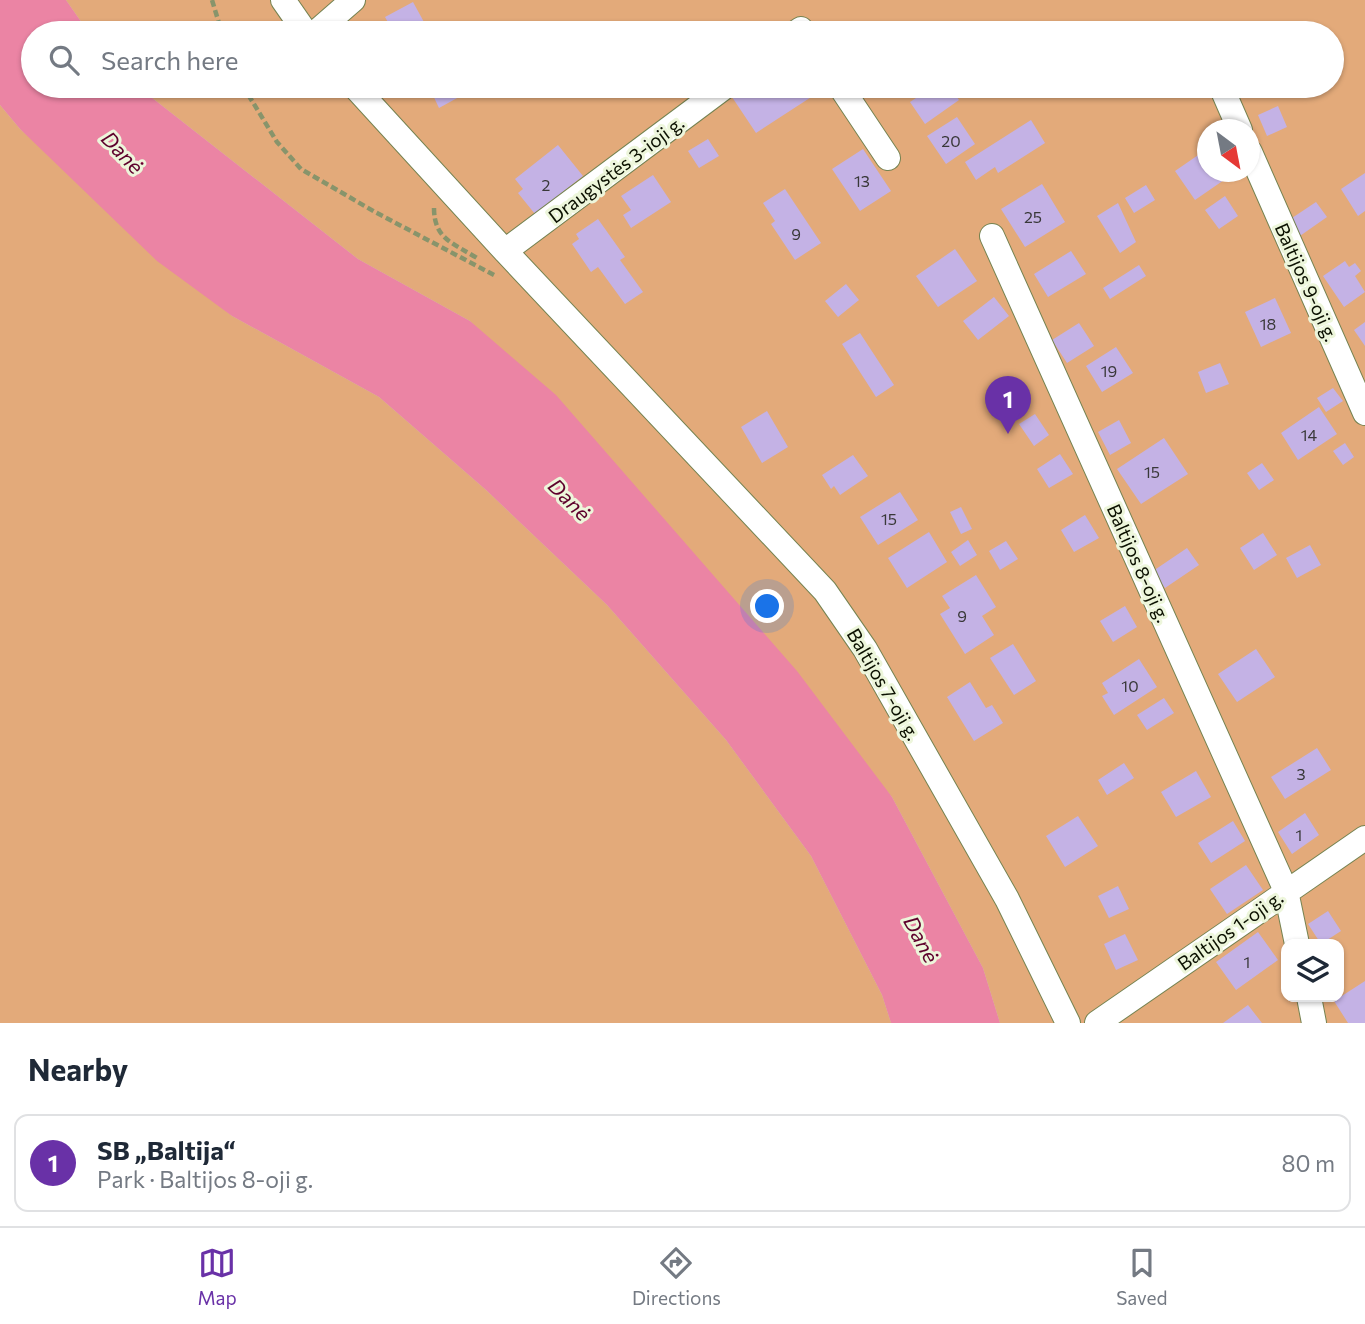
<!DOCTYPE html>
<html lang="en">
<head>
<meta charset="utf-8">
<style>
  :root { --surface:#fff; --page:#f6f6f7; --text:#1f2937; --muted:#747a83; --line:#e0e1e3; --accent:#6931a7 }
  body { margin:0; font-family:Commissioner,sans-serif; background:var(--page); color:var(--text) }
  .controls { position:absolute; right:21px; bottom:21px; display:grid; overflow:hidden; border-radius:14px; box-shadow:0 2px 5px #0004 }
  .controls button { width:63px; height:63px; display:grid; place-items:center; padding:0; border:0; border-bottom:2px solid var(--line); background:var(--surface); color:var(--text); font:35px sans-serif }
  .compass { position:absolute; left:1197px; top:119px; width:63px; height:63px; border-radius:50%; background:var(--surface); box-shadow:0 2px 5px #0004; rotate:148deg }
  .you { position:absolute; left:768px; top:607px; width:24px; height:24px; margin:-18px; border:5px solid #fff; border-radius:50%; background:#1a73e8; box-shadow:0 0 0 10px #1a73e833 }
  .badge { display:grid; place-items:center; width:46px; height:46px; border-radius:50%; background:var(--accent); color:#fff; font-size:23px; font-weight:700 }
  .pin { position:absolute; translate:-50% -58px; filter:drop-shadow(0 2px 4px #0008) }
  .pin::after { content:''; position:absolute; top:37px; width:24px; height:21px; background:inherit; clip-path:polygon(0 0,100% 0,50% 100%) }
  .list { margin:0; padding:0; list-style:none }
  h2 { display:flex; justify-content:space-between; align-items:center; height:91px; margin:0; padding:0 28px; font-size:30px }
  h2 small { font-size:23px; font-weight:400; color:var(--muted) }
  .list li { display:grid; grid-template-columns:46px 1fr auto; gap:21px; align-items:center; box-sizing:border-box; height:98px; margin:0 14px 14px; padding:0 14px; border:2px solid var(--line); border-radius:14px }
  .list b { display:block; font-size:26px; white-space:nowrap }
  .list p { margin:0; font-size:23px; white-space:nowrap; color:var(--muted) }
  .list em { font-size:23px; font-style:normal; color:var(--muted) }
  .icon { flex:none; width:38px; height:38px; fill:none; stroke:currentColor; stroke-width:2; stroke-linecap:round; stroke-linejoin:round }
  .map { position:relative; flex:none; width:1365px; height:1023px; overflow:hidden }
  .search { position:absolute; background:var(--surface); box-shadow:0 2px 5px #0004; left:21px; right:21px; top:21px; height:77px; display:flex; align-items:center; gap:18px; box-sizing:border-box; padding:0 24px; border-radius:38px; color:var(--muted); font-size:26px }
  .sheet { height:203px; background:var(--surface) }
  nav { display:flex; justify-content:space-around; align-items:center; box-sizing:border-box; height:98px; border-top:2px solid var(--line); background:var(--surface); font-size:19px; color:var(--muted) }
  nav a { display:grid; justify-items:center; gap:4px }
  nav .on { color:var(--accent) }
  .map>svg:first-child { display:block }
</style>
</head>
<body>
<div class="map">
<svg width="1365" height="1023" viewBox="0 0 1365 1023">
  <rect width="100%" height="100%" fill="#c9d9a3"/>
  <!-- green -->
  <path fill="#e3aa7a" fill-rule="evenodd" d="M66 0H1365V1023H1000L983 968 892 797 470 321 358 259 137 86H1332V33H89ZM1208 130H1250V172H1208ZM1286 944H1339V997H1286Z
    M0 105 20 129 232 316 379 397 486 490 607 605 726 740 811 856 882 995 891 1023H0Z"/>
  <!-- water -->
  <path fill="#eb84a4" d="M0 0H66L89 33H33V86H137L358 259 470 321 556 395 797 671 892 797 983 968 1000 1023H891L882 995 811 856 726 740 607 605 486 490 379 397 232 316 157 261 20 129 0 105Z"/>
  <!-- building -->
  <path fill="#c4b2e5" d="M413 2 430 33H394L385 17Z
    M442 86H453L459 97 439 108 431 91Z
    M478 86H494L481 93Z
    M750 86H815L819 92 756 133 732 97Z
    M934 86H949L959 100 925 124 910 102Z
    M1278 106 1287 127 1267 136 1258 115Z
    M957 117 975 144 946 164 927 136Z
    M1031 120 1045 143 998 173 995 167 976 180 965 162Z
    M708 139 719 156 699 168 688 151Z
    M558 145 583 176 535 214 518 193 523 189 515 179Z
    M863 149 891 191 860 211 832 169Z
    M1204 151 1208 156V172H1218L1224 180 1195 200 1175 171Z
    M1365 173V211L1358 216 1341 189Z
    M653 175 671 202 631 228 623 215 631 210 621 196Z
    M1042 184 1065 222 1025 247 1001 209Z
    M1146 185 1155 200 1134 213 1125 198Z
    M785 189 821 243 795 260 771 224 775 221 763 203Z
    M1225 196 1238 216 1219 229 1205 210Z
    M1316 202 1327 217 1297 238 1286 222Z
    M1118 203 1136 242 1120 253 1097 216Z
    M598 219 625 257 620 260 643 292 625 304 598 267 591 272 572 244 579 239 576 234Z
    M955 249 977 281 938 307 916 276Z
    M1071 251 1086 274 1048 297 1034 274Z
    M1345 261 1349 267 1355 263 1361 271 1355 276 1365 292 1344 307 1323 276Z
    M1139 265 1146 276 1110 299 1103 288Z
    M846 284 859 300 838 317 825 301Z
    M994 297 1009 316 978 340 963 321Z
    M1275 298 1291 333 1261 347 1245 312Z
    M1365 322V346L1354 330Z
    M1079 323 1094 346 1067 363 1052 340Z
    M860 333 894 385 876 397 842 344Z
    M1116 347 1133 373 1102 392 1086 366Z
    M1220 363 1229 384 1206 393 1198 372Z
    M1333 388 1343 401 1326 412 1317 398Z
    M1319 407 1337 434 1298 460 1281 433Z
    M767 411 788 447 762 463 741 427Z
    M1035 414 1049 435 1034 446 1019 424Z
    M1119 420 1131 443 1110 455 1098 432Z
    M1164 438 1188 474 1141 504 1117 469Z
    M1345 443 1354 457 1343 465 1333 451Z
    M1060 454 1073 474 1049 488 1037 469Z
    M853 455 868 476 840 495 834 486 831 489 822 475Z
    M1262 463 1274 480 1259 490 1247 473Z
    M900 492 918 520 878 545 860 517Z
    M961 507 972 529 961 534 950 512Z
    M1085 515 1099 538 1074 552 1061 530Z
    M929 532 947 562 907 588 888 558Z
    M1263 533 1277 555 1254 570 1240 548Z
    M968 540 977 555 960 566 951 552Z
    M1006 541 1018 559 1000 570 989 551Z
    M1310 545 1321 565 1297 578 1286 558Z
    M1187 548 1199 565 1165 588 1153 571Z
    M976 575 996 607 982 616 994 635 965 654 940 614 950 608 942 596Z
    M1125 606 1137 627 1113 642 1100 621Z
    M1013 644 1036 681 1014 695 990 658Z
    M1256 649 1275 677 1237 702 1218 674Z
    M1139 659 1157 687 1114 715 1102 696 1108 693 1102 683Z
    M970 682 986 708 992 705 1003 723 974 741 947 697Z
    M1164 698 1174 713 1147 730 1137 715Z
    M1317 748 1331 770 1285 799 1271 777Z
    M1124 763 1134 778 1107 795 1098 780Z
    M1196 771 1211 797 1176 817 1161 792Z
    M1305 813 1319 835 1292 854 1278 832Z
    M1078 816 1098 846 1065 867 1046 836Z
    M1233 821 1245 841 1211 863 1198 843Z
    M1246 865 1263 890 1227 914 1210 889Z
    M1118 886 1129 909 1109 918 1098 896Z
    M1328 911 1341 931 1321 944 1308 924Z
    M1258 932 1278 960 1236 990 1216 962Z
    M1125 934 1138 960 1116 970 1104 944Z
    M1365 981V1023H1348L1334 1001Z
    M1248 1005 1262 1023H1223Z"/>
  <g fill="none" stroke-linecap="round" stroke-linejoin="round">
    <defs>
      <path id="minor" d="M283 0 306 33
        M315 33 353 0
        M795 33 801 29 804 33
        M354 86 505 251 825 591 865 649 1007 899 1068 1023
        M840 86 888 158
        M1223 91 1240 130
        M1250 152 1365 413
        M992 236 1286 891 1297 944
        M505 251 726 86
        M1309 997 1314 1023
        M1097 1023 1365 838"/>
    </defs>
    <!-- minor casing -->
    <use href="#minor" stroke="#758351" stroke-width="26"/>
    <!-- path -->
    <path stroke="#88946b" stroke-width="4.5" stroke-dasharray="7 3.5" stroke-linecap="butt" d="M212 0 222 33
      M243 86 277 142 301 169 375 212 494 275
      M434 208C434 239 453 243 477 258"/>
    <!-- minor -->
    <use href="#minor" stroke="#fff" stroke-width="24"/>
  </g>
  <g text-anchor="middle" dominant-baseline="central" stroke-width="6" stroke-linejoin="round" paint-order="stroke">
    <!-- number labels -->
    <g font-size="16" fill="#393839">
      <text x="951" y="140">20</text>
      <text x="862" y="180">13</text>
      <text x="546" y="184">2</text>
      <text x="1033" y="216">25</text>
      <text x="796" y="233">9</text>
      <text x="1268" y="323">18</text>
      <text x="1109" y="370">19</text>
      <text x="1309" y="434">14</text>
      <text x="1152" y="471">15</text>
      <text x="889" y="518">15</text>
      <text x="962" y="615">9</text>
      <text x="1130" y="685">10</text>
      <text x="1301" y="773">3</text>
      <text x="1299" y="834">1</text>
      <text x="1247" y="961">1</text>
    </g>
    <!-- street labels -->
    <g font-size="19" fill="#0b1000" stroke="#edf6db">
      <text transform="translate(616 169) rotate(-37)">Draugystės 3-ioji g.</text>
      <text transform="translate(1307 282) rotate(66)">Baltijos 9-oji g.</text>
      <text transform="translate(1139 563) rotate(66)">Baltijos 8-oji g.</text>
      <text transform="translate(884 684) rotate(60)">Baltijos 7-oji g.</text>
      <text transform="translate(1230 930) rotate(-35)">Baltijos 1-oji g.</text>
    </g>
    <!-- water labels -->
    <g font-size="21" font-style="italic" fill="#5e002c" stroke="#edf6db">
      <text transform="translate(123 152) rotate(46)">Danė</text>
      <text transform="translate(570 499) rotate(45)">Danė</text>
      <text transform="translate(922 939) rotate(62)">Danė</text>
    </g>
  </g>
</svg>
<div class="controls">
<button><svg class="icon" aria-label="layers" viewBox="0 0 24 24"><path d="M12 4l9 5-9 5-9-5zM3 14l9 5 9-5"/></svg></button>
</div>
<svg class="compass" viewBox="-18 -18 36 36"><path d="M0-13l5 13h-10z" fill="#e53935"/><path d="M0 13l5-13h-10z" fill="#747a83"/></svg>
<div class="you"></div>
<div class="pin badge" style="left:1008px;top:434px">1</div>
<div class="search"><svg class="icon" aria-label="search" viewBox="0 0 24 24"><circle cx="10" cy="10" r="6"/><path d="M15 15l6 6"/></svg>Search here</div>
</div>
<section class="sheet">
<h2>Nearby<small></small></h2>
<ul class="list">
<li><span class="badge">1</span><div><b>SB „Baltija“</b><p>Park · Baltijos 8-oji g.</p></div><em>80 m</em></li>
</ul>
</section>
<nav>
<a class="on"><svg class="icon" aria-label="map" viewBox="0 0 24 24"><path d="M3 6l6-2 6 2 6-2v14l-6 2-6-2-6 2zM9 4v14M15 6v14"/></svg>Map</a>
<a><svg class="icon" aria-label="directions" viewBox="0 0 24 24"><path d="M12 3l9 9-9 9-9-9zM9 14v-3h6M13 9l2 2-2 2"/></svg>Directions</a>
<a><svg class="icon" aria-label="saved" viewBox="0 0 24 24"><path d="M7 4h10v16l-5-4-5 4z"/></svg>Saved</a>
</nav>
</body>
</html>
